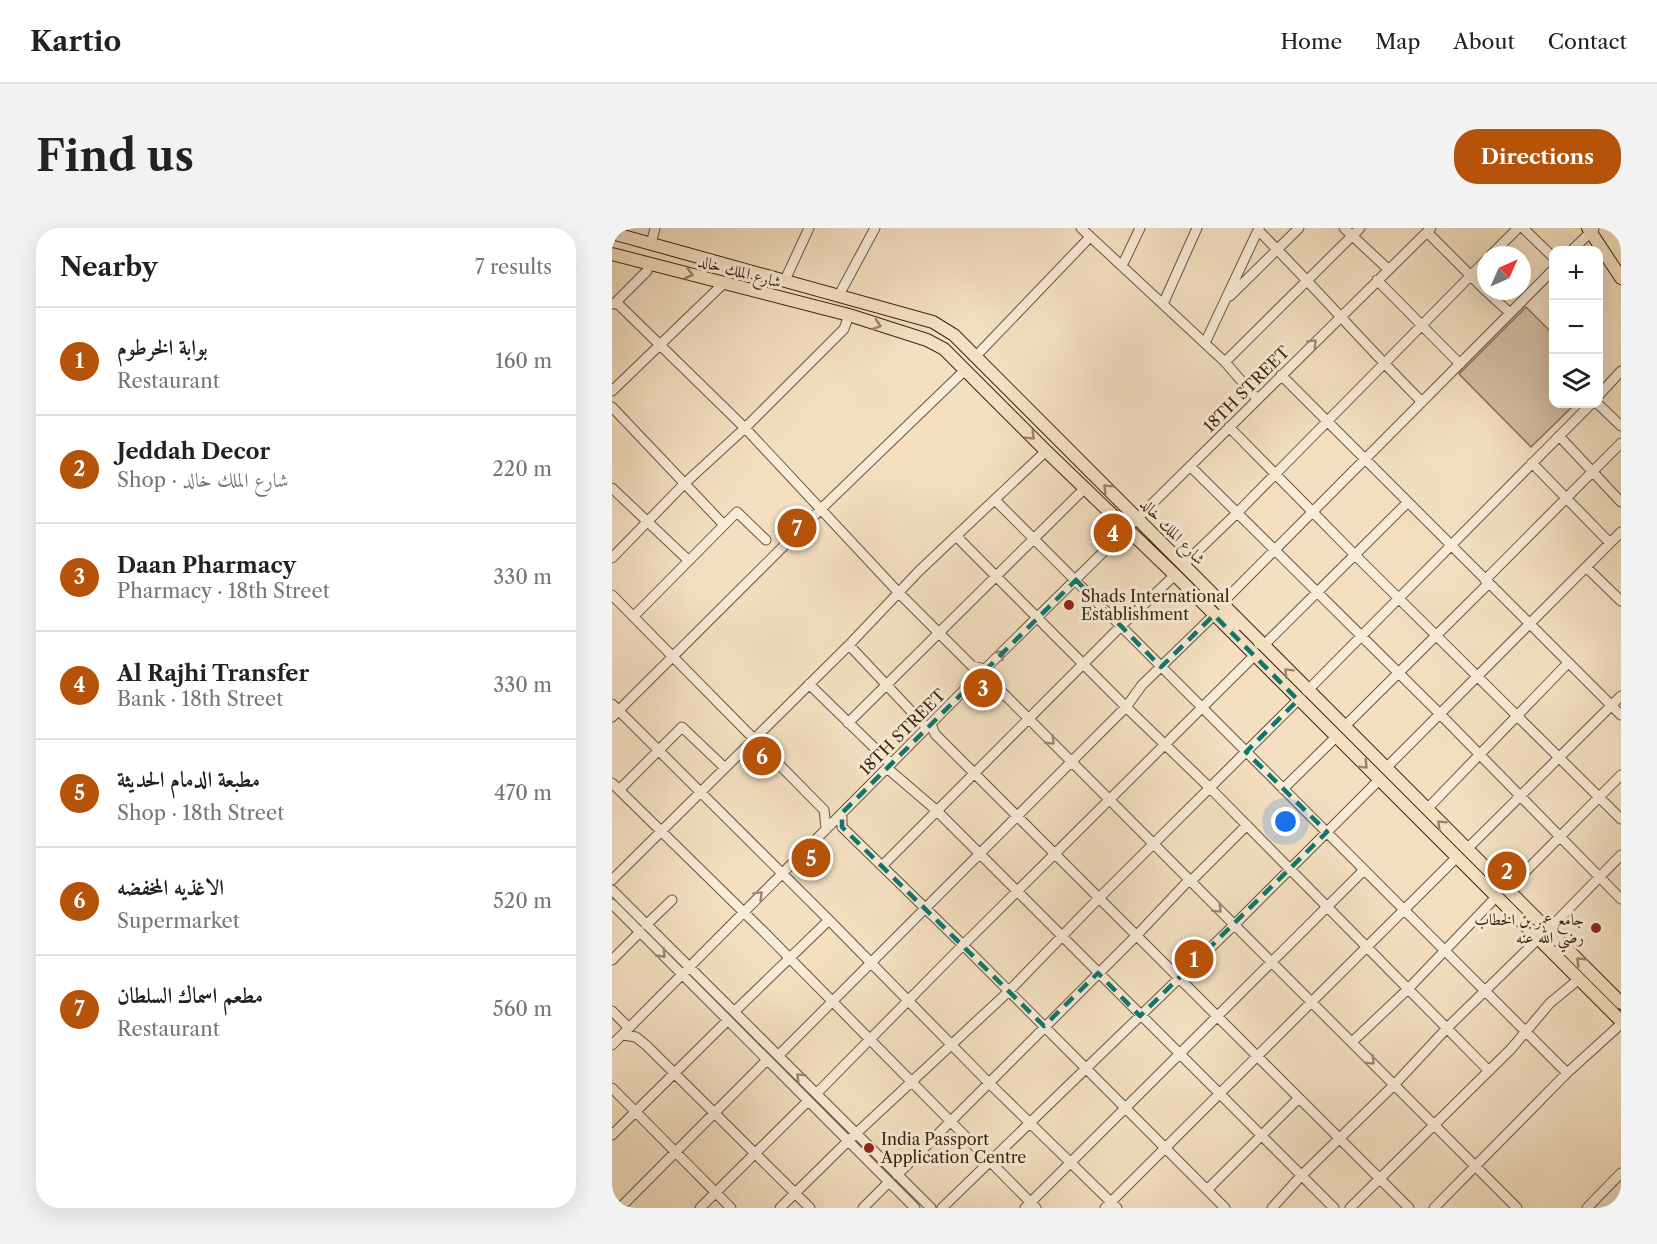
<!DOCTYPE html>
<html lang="en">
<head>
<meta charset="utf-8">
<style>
  :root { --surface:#fff; --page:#f2f2f2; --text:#222; --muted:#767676; --line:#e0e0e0; --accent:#b45309 }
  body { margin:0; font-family:"Libre Caslon Text",Amiri,serif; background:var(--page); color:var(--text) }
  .controls { position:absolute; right:18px; top:18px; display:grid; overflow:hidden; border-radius:12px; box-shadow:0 6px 24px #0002 }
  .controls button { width:54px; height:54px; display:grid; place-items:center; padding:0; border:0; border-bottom:2px solid var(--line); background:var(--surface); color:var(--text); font:30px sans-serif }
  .compass { position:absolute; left:865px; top:18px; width:54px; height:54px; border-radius:50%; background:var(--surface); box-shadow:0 6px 24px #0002; rotate:45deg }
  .you { position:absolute; left:674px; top:594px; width:21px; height:21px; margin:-15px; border:4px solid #fff; border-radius:50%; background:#1a73e8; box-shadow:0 0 0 9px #1a73e833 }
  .badge { display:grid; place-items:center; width:39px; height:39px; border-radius:50%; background:var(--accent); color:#fff; font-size:20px; font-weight:700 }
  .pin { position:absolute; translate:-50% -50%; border:3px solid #fff; box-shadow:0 2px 6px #0006 }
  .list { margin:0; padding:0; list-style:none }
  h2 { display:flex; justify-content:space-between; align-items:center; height:78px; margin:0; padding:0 24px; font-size:26px }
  h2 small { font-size:20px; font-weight:400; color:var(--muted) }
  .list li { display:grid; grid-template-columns:39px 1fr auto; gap:18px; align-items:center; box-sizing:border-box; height:108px; padding:0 24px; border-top:2px solid var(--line) }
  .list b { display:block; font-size:22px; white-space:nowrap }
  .list p { margin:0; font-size:20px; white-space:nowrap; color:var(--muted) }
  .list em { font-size:20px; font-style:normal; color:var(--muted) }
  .icon { flex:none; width:33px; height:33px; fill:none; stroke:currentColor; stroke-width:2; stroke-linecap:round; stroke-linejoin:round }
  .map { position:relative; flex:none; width:1009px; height:980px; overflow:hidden; border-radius:24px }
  header { display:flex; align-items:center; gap:36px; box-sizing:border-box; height:84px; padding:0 30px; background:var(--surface); border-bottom:2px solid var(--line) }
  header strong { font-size:28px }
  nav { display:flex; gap:33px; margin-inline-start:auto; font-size:21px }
  .intro { display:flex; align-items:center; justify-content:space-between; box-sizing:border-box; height:144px; padding:0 36px }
  h1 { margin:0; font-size:42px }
  .button { padding:15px 27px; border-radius:24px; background:var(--accent); color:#fff; font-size:21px; font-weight:700 }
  main { display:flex; gap:36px; padding:0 36px }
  aside { flex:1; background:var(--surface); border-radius:24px; box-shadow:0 6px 24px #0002 }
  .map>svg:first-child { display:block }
</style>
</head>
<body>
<header>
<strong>Kartio</strong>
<nav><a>Home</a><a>Map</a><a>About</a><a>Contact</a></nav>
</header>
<div class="intro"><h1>Find us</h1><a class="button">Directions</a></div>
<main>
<aside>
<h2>Nearby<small>7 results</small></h2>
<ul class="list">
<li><span class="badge">1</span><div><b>بوابة الخرطوم</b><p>Restaurant</p></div><em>160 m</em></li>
<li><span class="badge">2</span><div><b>Jeddah Decor</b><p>Shop · شارع الملك خالد</p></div><em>220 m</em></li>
<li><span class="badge">3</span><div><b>Daan Pharmacy</b><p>Pharmacy · 18th Street</p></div><em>330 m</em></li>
<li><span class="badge">4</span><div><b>Al Rajhi Transfer</b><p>Bank · 18th Street</p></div><em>330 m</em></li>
<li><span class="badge">5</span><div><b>مطبعة الدمام الحديثة</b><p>Shop · 18th Street</p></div><em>470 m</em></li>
<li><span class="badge">6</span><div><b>الاغذيه المخفضه</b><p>Supermarket</p></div><em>520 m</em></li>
<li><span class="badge">7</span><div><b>مطعم اسماك السلطان</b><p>Restaurant</p></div><em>560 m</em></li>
</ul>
</aside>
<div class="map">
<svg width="1009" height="980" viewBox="0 0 1009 980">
  <rect width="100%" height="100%" fill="#f4e0c1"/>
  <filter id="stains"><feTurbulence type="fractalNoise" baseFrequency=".00333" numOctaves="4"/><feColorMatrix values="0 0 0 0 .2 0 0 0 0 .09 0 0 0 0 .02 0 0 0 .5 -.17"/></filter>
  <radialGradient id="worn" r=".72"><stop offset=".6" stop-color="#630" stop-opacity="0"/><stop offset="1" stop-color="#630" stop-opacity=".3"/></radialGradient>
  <!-- green -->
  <path fill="#d5c0a3" stroke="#88725a" stroke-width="1.5" d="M914 79 941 106 942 176H963L919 219 847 146Z"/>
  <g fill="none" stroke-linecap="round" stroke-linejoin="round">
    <defs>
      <path id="minor" d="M469 0 613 134 645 171
        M732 0 776 41
        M911 0 942 30
        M646 2C702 58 754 118 810 174
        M815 4 874 63
        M39 16 43 0
        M960 22 982 1
        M879 27 906 0
        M510 38 528 0
        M173 52 197 0
        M765 52 848 136
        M874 63 898 85
        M227 67 263 0
        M618 68 687 0
        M4 74 133 200 287 365 360 438 373 441
        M2 76 35 43 37 35
        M551 76 585 0
        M593 115 647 0
        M364 128 478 9
        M613 134 748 0
        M669 147 1009 487
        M0 163 111 56
        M987 167 1009 143
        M986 176 1009 198
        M0 179 112 297
        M617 199 743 327 1009 591
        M947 208 1009 274
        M920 235 998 315
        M578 238 828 486 1009 671
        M0 260 76 332
        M383 272 955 845
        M345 309 514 479 598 560 877 843
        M0 330 72 256 133 200 232 101 237 87
        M571 337 625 285 874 32
        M974 339 1009 373
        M873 352 1009 215
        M0 367 212 582 214 600
        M609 376 942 41
        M22 388 125 284 154 312
        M647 416 651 418 795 275
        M237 417 315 500
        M362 454H377L385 459 905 980
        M197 456 279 536
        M695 463 979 176
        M0 476 217 692 376 854 505 980
        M0 489 210 280 353 142
        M236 495 472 261
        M319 496 323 506 797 980
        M732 499 876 356
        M275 540 324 582 722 980
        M774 540 1009 304
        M0 555 150 702 424 980
        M671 561 724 509
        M7 562 70 499 113 540
        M815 581 956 435
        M230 585V599L351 717 613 980
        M855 621 1009 468
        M270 638 509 398 563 347
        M0 652 237 417 307 343 434 223
        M579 653 635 597
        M0 662 319 980
        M895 662 1009 547
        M0 676 303 980
        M34 697 60 672
        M936 702 1009 627
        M0 732 28 704
        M0 783 17 800
        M123 783 217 692
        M11 807 24 809 35 818 198 980
        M740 814 796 761 885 668
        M0 817 373 441 819 0
        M167 827 514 479 530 457 602 387 611 386 625 398
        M0 860 119 980
        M205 865 351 717 642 428
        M0 907 115 793
        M285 947 524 708 577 652
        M595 962 687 870
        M8 980 155 832
        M88 980 196 873
        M168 980 236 913 396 764 487 670 686 472
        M251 980 277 954
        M330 980 622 697 767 552
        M413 980 752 642
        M493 980 845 629
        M660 980 689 948 782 857 835 800 927 710
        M738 980 899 821 938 775 967 751
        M822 980 955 845 1009 796
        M975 980 1009 945"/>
      <path id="major" d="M976 0 1009 50
        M0 5 321 94 342 107 1009 775
        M0 26 237 87 315 112 332 121 434 223 563 347 1009 793"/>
    </defs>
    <!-- minor casing -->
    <use href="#minor" stroke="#69533c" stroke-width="11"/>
    <!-- major casing -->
    <use href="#major" stroke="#3b2410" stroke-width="14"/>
    <!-- minor -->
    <use href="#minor" stroke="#f8ebd7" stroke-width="9"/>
    <!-- major -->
    <use href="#major" stroke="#f4e0c1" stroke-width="12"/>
  </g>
  <!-- one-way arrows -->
  <defs><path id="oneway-chevron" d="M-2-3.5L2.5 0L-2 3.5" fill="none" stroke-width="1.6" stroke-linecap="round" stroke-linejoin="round" transform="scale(1.5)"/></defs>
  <g stroke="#988268">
    <use href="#oneway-chevron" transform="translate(77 46) rotate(15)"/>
    <use href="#oneway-chevron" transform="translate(265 97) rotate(18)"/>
    <use href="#oneway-chevron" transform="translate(419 208) rotate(45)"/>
    <use href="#oneway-chevron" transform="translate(495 260) rotate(-135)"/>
    <use href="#oneway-chevron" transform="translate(676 444) rotate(-135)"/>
    <use href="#oneway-chevron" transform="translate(752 537) rotate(45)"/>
    <use href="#oneway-chevron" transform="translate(829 596) rotate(-135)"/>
    <use href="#oneway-chevron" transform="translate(968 733) rotate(-135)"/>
  </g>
  <g stroke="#9a8874">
    <use href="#oneway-chevron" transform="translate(701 115) rotate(-45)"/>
    <use href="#oneway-chevron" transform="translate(389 426) rotate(-44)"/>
    <use href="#oneway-chevron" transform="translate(439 513) rotate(45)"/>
    <use href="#oneway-chevron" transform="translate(147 667) rotate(-45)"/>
    <use href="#oneway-chevron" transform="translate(606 681) rotate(45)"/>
    <use href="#oneway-chevron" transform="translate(50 726) rotate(46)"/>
    <use href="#oneway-chevron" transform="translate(759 833) rotate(45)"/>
    <use href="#oneway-chevron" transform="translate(188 849) rotate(-135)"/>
  </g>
  <!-- marked area -->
  <path fill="none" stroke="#0f766e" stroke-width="4.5" stroke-dasharray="12 8" stroke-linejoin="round" d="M464 352 549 439 602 387 686 472 634 524 715 604 528 788 486 745 432 798 230 599V585Z"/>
  <!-- markers -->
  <g fill="#8f2418" stroke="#f8ebd7" stroke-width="2">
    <circle cx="457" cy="377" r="6"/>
    <circle cx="984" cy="700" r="6"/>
    <circle cx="257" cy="920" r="6"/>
  </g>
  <g text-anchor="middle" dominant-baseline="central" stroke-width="6" stroke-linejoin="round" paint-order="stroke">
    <!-- street labels -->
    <g font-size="16" fill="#3b2410" stroke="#f8ebd7">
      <text transform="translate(128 43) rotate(15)">شارع الملك خالد</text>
      <text transform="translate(634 161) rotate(-45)">18TH STREET</text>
      <text transform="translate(561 303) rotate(46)">شارع الملك خالد</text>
      <text transform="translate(290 504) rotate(-45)">18TH STREET</text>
    </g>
    <!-- poi labels -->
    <g font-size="16" fill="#3b2410" stroke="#f8ebd7" text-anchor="start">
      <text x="469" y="368">Shads International<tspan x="469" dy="18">Establishment</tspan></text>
      <text x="972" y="691" text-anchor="end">جامع عمر بن الخطاب<tspan x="972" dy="18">رضي الله عنه</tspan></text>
      <text x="269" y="911">India Passport<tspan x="269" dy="18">Application Centre</tspan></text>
    </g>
  </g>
  <rect width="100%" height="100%" filter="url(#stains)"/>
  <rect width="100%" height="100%" fill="url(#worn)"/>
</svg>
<div class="controls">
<button>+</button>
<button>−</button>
<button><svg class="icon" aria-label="layers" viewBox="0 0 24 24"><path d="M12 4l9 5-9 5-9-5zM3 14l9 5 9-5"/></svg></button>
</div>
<svg class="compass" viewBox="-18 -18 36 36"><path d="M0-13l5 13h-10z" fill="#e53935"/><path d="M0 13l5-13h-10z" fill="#767676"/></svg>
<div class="you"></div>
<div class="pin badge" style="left:582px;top:731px">1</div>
<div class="pin badge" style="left:895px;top:643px">2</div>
<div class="pin badge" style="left:371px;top:460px">3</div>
<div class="pin badge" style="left:501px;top:305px">4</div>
<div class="pin badge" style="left:199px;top:630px">5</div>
<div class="pin badge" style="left:150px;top:528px">6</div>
<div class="pin badge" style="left:185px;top:300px">7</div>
</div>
</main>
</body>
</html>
